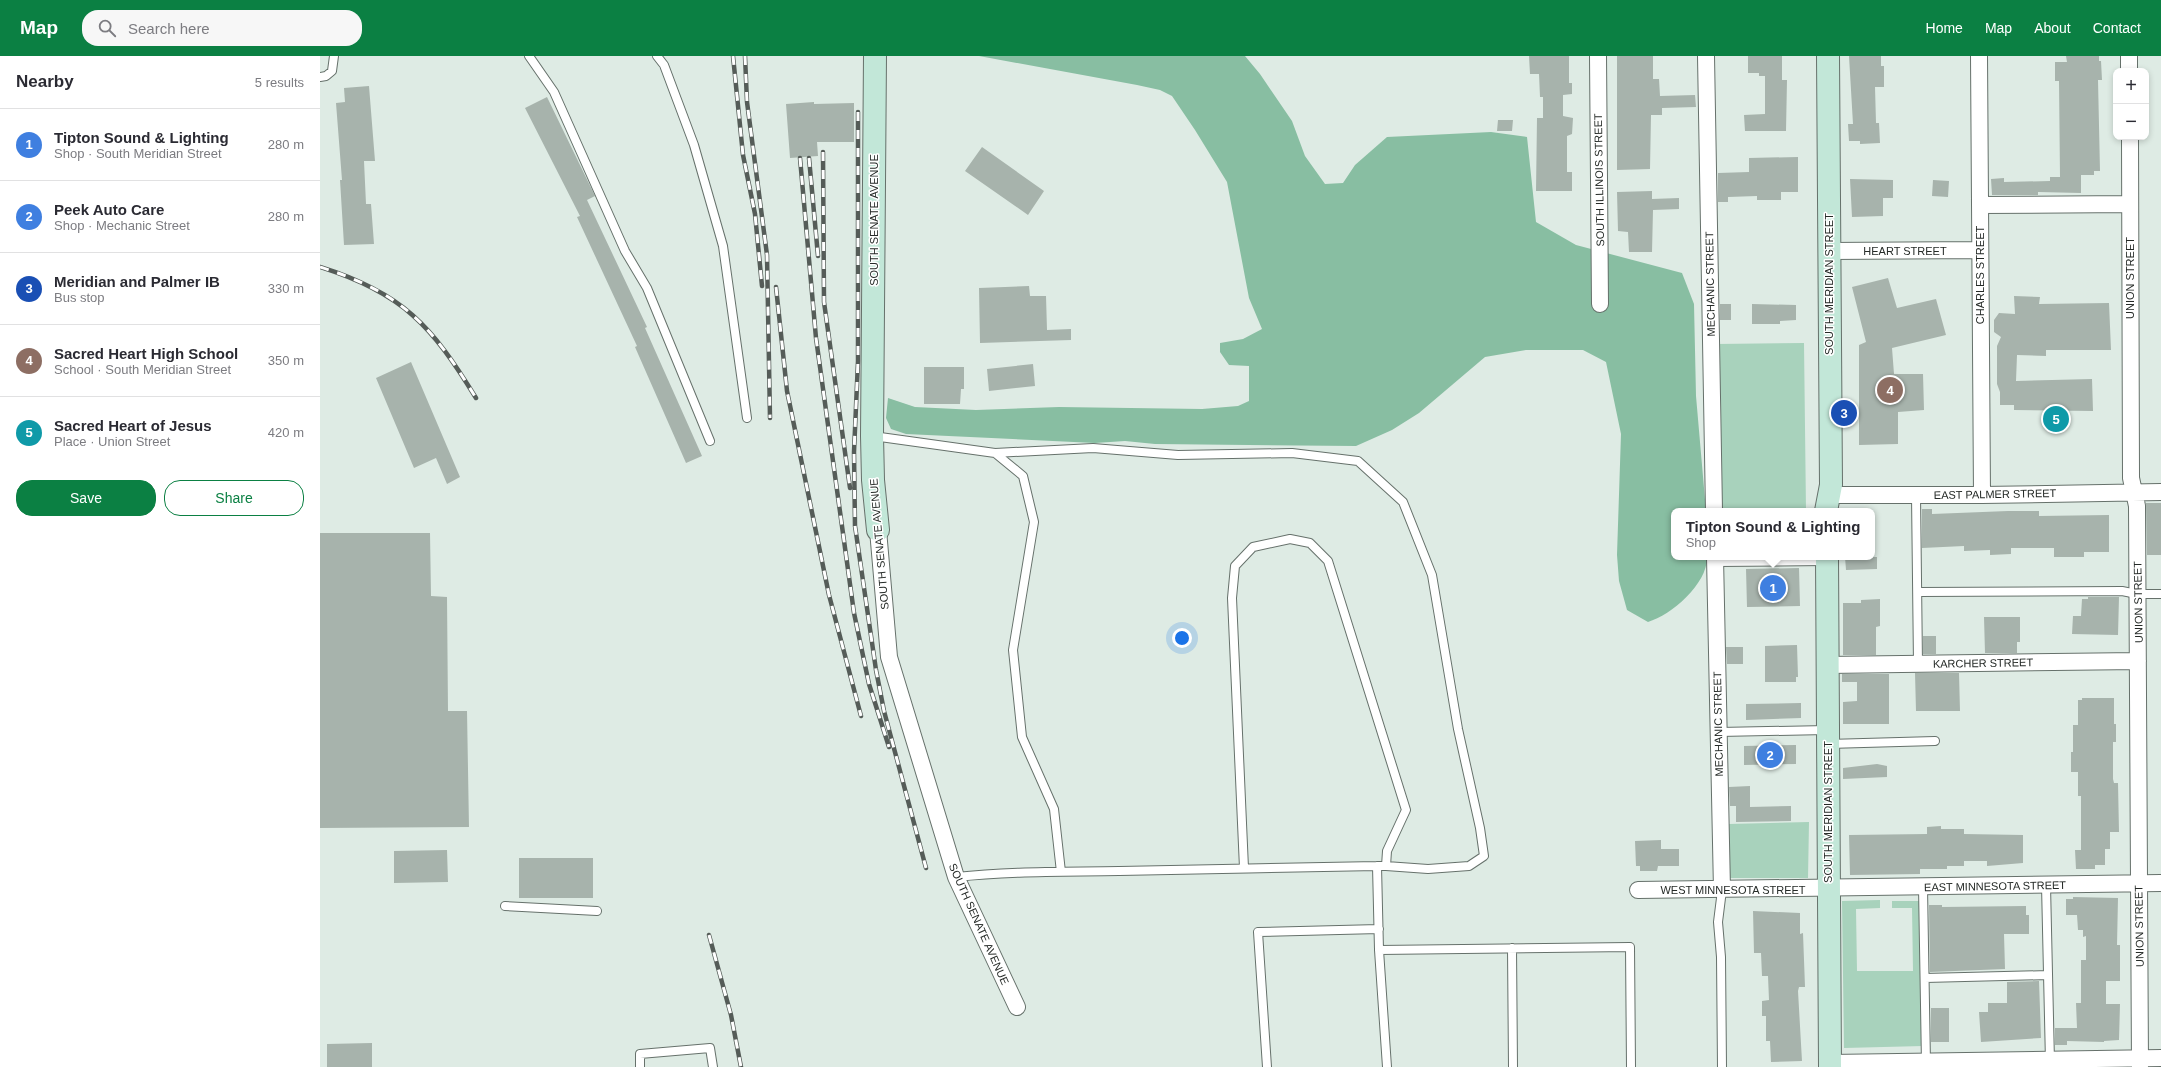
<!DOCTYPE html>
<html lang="en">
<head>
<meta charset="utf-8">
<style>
  :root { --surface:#fff; --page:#f7f7f7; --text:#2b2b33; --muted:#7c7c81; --line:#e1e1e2; --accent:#0b8043 }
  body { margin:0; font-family:Arial,sans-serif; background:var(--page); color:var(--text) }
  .controls { position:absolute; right:12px; top:12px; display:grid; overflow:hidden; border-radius:8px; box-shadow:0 2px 6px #0003 }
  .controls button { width:36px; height:36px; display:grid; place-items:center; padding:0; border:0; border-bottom:1px solid var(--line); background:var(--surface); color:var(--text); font:20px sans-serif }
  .you { position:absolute; left:862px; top:582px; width:14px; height:14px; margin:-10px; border:3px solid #fff; border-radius:50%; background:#1a73e8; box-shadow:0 0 0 6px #1a73e833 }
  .badge { display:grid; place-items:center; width:26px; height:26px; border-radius:50%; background:var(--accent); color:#fff; font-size:13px; font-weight:700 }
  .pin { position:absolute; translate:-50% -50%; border:2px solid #fff; box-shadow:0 1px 4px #0006 }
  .popup { position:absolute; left:1351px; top:452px; width:204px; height:52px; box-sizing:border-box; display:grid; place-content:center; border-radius:8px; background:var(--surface); filter:drop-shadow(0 1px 3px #0005); font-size:13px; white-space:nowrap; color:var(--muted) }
  .popup b { font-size:15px; color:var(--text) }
  .popup::after { content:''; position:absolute; left:50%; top:100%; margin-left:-8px; border:8px solid transparent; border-top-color:var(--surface) }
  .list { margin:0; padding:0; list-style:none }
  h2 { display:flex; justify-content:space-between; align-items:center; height:52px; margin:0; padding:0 16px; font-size:17px }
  h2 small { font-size:13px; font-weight:400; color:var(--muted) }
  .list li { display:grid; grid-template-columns:26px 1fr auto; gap:12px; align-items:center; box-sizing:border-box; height:72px; padding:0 16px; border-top:1px solid var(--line) }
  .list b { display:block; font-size:15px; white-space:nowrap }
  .list p { margin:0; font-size:13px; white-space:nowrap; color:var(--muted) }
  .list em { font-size:13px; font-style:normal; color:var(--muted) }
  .actions { display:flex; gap:8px; padding:12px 16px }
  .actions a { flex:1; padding:9px 0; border:1px solid var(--accent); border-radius:16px; text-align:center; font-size:14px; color:var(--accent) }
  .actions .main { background:var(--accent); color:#fff }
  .icon { flex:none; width:22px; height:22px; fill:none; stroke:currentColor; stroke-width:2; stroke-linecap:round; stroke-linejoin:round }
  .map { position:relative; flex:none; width:1841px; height:1011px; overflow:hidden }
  header { display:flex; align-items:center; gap:24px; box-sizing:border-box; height:56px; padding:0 20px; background:var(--accent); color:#fff }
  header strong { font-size:19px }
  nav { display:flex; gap:22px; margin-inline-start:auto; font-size:14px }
  .search { width:280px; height:36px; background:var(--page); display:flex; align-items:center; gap:10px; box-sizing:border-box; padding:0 14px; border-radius:16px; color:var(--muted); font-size:15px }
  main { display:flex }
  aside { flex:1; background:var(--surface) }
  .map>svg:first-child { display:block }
</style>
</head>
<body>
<header>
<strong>Map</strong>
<div class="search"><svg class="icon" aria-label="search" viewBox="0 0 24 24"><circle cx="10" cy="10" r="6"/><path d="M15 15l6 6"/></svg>Search here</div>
<nav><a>Home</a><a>Map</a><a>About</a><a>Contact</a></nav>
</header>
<main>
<aside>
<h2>Nearby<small>5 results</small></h2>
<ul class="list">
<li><span class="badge" style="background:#3f7fe0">1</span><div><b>Tipton Sound &amp; Lighting</b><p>Shop · South Meridian Street</p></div><em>280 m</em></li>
<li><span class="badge" style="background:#3f7fe0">2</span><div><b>Peek Auto Care</b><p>Shop · Mechanic Street</p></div><em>280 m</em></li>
<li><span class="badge" style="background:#1a4fb4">3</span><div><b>Meridian and Palmer IB</b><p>Bus stop</p></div><em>330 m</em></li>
<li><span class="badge" style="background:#8d6e63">4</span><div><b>Sacred Heart High School</b><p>School · South Meridian Street</p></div><em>350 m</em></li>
<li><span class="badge" style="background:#0f9aa8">5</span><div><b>Sacred Heart of Jesus</b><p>Place · Union Street</p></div><em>420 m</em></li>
</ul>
<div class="actions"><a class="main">Save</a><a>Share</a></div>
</aside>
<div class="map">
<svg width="1841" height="1011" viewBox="0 0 1841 1011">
  <rect width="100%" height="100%" fill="#deebe4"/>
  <!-- green -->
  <path fill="#a8d2bc" d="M1484 287 1486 455H1398L1396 288Z
    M1489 766 1488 822H1404L1409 768Z
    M1560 844V852L1536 853 1537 915H1593L1592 852H1572V845H1600L1603 990 1524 992 1522 845Z"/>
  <!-- forest -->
  <path fill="#88bea2" d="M659 0H925L940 18 972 65 985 100 1005 128 1023 127 1035 109 1067 81 1171 76 1207 81 1216 166 1256 189 1362 217 1374 248 1376 340 1386 455H1354V501H1387C1388 527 1352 559 1328 566L1307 554 1299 525 1297 499 1301 378 1286 306 1263 294H1206L1165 301 1099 357 1072 374 1036 390 835 388 805 385 775 387 586 378 571 373 566 362 568 342 595 351 656 354 739 351 882 353 918 350 929 345V310L909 309 900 296V287L923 283 942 273 929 242 907 126 875 74 852 40 840 34 817 29Z"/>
  <!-- building -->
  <path fill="#a7b3ac" d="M1209 0H1249V27H1252V38L1243 39V60L1253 62 1252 78 1247 80V116H1252V135H1216L1217 62H1223V41H1220L1219 18H1210Z
    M1297 0H1333V23H1339L1340 40 1375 39 1376 51 1342 52V59H1331L1330 113 1297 114Z
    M1428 0H1462V24H1467L1466 75H1425L1424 59 1445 58V20H1439V17H1428Z
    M1529 0H1561V10H1564V31H1555L1556 67H1559L1560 87 1540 88V85H1529L1528 68H1533Z
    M1746 0H1779V5H1781L1782 24H1778L1780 115H1774V119H1761V137L1718 136V139H1672L1671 123 1684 122V126L1730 125V121H1740L1739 25H1735V6H1747Z
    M49 30 55 105H44L46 148H51L54 188 24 189 20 124H22L16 47 25 46 24 32Z
    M227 41 275 140 267 144 327 271 325 272 382 400 366 407 315 291 317 290 257 161 260 160 205 52Z
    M494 46V48L534 47V86H497L498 100 470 102 466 48Z
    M1178 64H1193L1192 75H1177Z
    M662 91 724 135 708 159 645 115Z
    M1478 101V136H1461V144H1437V140L1408 141V146H1398V117L1429 116V102Z
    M1530 123 1573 124V142H1563V160L1532 161Z
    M1613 124 1629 125 1628 141 1612 140Z
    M1332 135V143L1359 142V153L1333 154 1332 196H1309L1308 176 1298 175 1297 136Z
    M1568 222 1577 252 1616 243 1626 279 1572 292 1574 318H1603L1604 354 1578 356V388L1539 389V289L1546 286 1532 231Z
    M709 230 710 240H726L727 274 751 273V284L660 287 659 232Z
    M1694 240 1720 241 1719 248 1789 247 1791 294H1726V300L1697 299 1696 325 1772 323 1773 355 1694 354V349H1680V336L1677 328V290L1681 281 1674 276V264L1679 257 1695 258Z
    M1400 248H1411V264H1400Z
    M1432 248 1476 249V264L1460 265V268H1432Z
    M91 306 140 421 127 428 116 402 94 412 56 322Z
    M713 308 715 330 669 335 667 313Z
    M604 311H644V333H641L640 348H604Z
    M1826 447H1841V499H1827Z
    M1602 453H1612V458L1688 455H1719V460L1789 459V496H1764V501H1734V492H1691V498L1670 499V494L1644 495V490L1602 492Z
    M0 477H110L111 540 127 541 128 655H147L149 771 0 772Z
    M1525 501H1557V513L1526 514Z
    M1479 512 1480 550 1427 551 1426 513Z
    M1768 541H1799L1798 579 1752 578 1753 560H1761L1762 543H1768Z
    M1560 543V570L1556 571V599H1523V547H1541V544Z
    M1664 561H1700V586H1697V597H1665Z
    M1603 580H1616V598H1603Z
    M1477 589 1478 621H1476V626H1445V590Z
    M1406 591H1423V608H1407Z
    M1595 617H1639L1640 655H1596Z
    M1522 618H1569V668H1523V646L1537 645V626H1522Z
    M1762 642H1794V668H1796V686H1793V723L1794 727H1798L1799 776H1790V793H1785V809H1775V813H1756L1755 794H1761V740H1758V716H1751V696H1753V669H1758V644H1762Z
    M1481 647V662L1426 664V648Z
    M1476 689V708L1424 709V690Z
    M1557 708 1567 710V721L1523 723V712Z
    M1430 730V751L1471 750V765L1416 766V750H1410L1409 731Z
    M1621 770V773H1644V778L1703 779V807L1667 810V805H1644V810H1627V813H1600V818L1530 819 1529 779 1607 778V771Z
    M1341 784V793H1359V810H1338L1337 815H1320V810H1316L1315 785Z
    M127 794 128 826 74 827V795Z
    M199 802H273V842H199Z
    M1753 841 1798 842 1797 889H1800V925H1786V948H1800L1799 984 1784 985V986L1747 985V989H1735V972H1757L1756 947H1761V904H1766V880L1763 881V874H1758L1757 859H1746V843H1753Z
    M1609 849H1622V851L1706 850V859H1709V878H1684L1685 913 1610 916Z
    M1433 855 1480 857V878L1483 877 1485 931H1479L1478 935 1482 1005 1451 1006 1450 985H1446V960H1442V945L1449 944 1448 920H1442L1441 897H1434Z
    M1719 925 1721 982 1661 986 1659 956H1668V947H1687V926Z
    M1611 952H1629V986H1611Z
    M52 987V1011H7V988Z"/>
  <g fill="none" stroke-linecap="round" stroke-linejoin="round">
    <defs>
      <path id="lane" d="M209 0 234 36 305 195 327 232 390 385
        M337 0 344 9 374 89 403 190 427 362
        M0 21 6 20 12 15 14 0
        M553 380 675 397 703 420 714 466 693 594 702 681 734 753 741 816
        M675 397 773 392 858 399 972 397 1038 405 1083 446 1112 519 1138 673 1160 772 1164 800 1149 810 1108 813 1066 810
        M1596 439 1598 608
        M1395 506 1506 505
        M1598 536 1802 535 1817 538H1841
        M1399 676 1507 674
        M1508 688 1615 685
        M1057 810 1059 894 1310 891 1311 1011
        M636 821C690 815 744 816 799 815 885 813 971 812 1057 810H1066L1067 795 1086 754 1008 505 990 487 970 483 933 491 915 510 912 542 924 812
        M1726 829 1730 1006
        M1603 831 1606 1008
        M1402 834 1398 866 1401 901 1402 1011
        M185 850 277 855
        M1192 892 1193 1011
        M1059 894 1067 1011
        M1605 922 1728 919
        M320 1011V998L390 992 393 1011
        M947 1011 938 876 1059 873"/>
      <path id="street" d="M1278 0 1280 248
        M1386 0 1394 455
        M1659 0 1662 439
        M1809 0V15
        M1810 81 1811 422 1817 450 1820 1011
        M1660 149 1810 148
        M1509 195 1660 194
        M1509 439H1662L1841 436
        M558 474 569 601 636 821 697 951
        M1395 501 1402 834
        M1507 609 1818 605
        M1318 834 1841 827
        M1510 1007 1841 1002"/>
      <path id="secondary" d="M555 0 552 380 553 424 558 474
        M1506 455 1511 429 1508 0
        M1507 501 1510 1011"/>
    </defs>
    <!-- lane casing -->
    <use href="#lane" stroke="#66716b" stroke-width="10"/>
    <!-- street casing -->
    <use href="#street" stroke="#66716b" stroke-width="18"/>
    <!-- secondary casing -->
    <use href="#secondary" stroke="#66716b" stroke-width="24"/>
    <!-- lane -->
    <use href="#lane" stroke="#fff" stroke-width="8"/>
    <!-- street -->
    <use href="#street" stroke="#fff" stroke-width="16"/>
    <!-- secondary -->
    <use href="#secondary" stroke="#c2e7d8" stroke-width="22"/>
    <defs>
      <path id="rail" d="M413 0 423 99 435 158 442 230
        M425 0 427 46 447 199 450 362
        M538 56V305L534 396 535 470 556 614 564 655 606 812
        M503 96 504 246 530 432
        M480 102 496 282 534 557 549 628 569 691
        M489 102 498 200
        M0 211C83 237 112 270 156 342
        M456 231 467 335 509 539 541 660
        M389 879 411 959 421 1011"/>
    </defs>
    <!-- rail casing -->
    <use href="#rail" stroke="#555c58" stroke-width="4.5"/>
    <!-- rail -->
    <use href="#rail" stroke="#fff" stroke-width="3" stroke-dasharray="9" stroke-linecap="butt"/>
  </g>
  <g text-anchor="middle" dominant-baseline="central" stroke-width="3" stroke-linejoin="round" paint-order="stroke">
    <!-- street labels -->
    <g font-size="11" fill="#252a27" stroke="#fff">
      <text transform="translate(1279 124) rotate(-91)">SOUTH ILLINOIS STREET</text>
      <text transform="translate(554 164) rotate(-90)">SOUTH SENATE AVENUE</text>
      <text x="1585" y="195">HEART STREET</text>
      <text transform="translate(1660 219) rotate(-90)">CHARLES STREET</text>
      <text transform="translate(1810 222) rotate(-90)">UNION STREET</text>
      <text transform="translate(1390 228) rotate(-91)">MECHANIC STREET</text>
      <text transform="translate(1509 228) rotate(-90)">SOUTH MERIDIAN STREET</text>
      <text transform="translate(1675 438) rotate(-1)">EAST PALMER STREET</text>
      <text transform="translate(559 488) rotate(-95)">SOUTH SENATE AVENUE</text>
      <text transform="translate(1818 546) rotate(-91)">UNION STREET</text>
      <text transform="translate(1663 607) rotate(-1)">KARCHER STREET</text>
      <text transform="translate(1398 668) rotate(-91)">MECHANIC STREET</text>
      <text transform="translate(1508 756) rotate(-90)">SOUTH MERIDIAN STREET</text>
      <text transform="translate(1675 830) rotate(-1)">EAST MINNESOTA STREET</text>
      <text x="1413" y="834">WEST MINNESOTA STREET</text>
      <text transform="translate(659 868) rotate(66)">SOUTH SENATE AVENUE</text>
      <text transform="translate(1819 870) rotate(-91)">UNION STREET</text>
    </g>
  </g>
</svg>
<div class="controls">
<button>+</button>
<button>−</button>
</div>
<div class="you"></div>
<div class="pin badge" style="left:1453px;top:532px;background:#3f7fe0">1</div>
<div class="popup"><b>Tipton Sound &amp; Lighting</b>Shop</div>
<div class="pin badge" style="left:1450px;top:699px;background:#3f7fe0">2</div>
<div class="pin badge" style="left:1524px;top:357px;background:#1a4fb4">3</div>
<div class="pin badge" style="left:1570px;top:334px;background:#8d6e63">4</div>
<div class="pin badge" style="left:1736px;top:363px;background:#0f9aa8">5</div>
</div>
</main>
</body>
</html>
